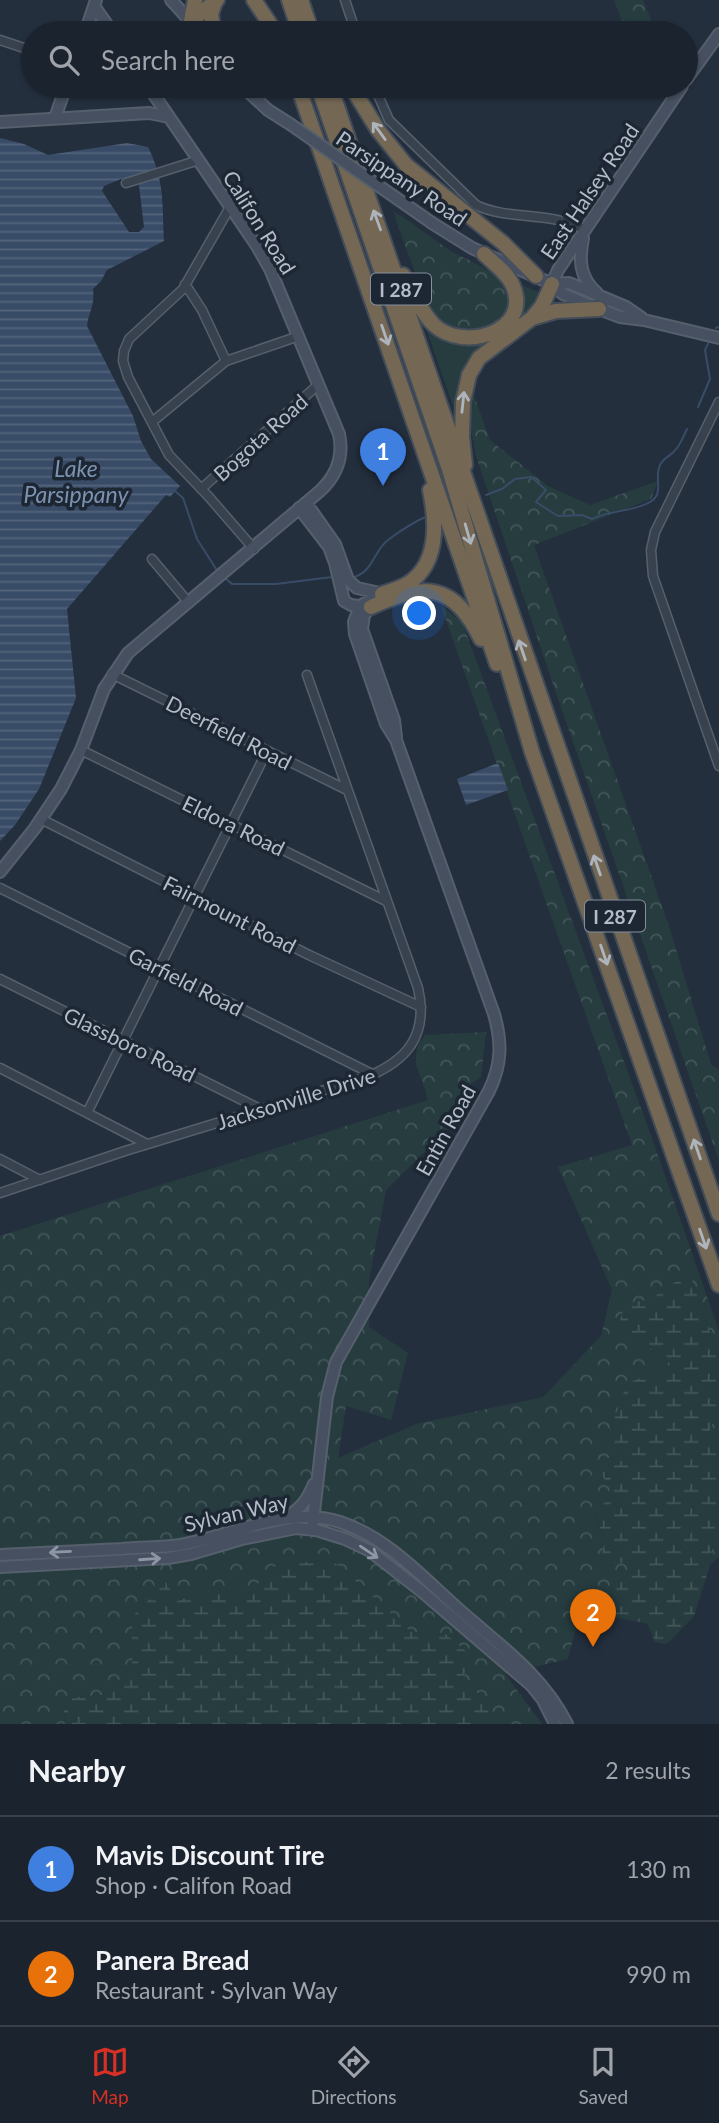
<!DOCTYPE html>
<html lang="en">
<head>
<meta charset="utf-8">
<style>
  :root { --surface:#1b232e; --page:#242b36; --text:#f1f3f6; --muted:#a0a4aa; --line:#39404a; --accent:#d93025 }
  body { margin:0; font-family:Lato,sans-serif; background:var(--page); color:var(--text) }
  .you { position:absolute; left:420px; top:614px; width:24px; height:24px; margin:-18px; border:5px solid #fff; border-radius:50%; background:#1a73e8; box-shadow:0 0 0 10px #1a73e833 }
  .badge { display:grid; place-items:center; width:46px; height:46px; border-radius:50%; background:var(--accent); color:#fff; font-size:23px; font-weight:700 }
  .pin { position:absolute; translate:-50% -58px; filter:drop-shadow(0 2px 4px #0008) }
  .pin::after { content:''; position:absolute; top:37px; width:24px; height:21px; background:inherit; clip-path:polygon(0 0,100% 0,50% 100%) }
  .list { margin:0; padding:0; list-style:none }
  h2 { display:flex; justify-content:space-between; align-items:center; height:91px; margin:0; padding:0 28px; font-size:30px }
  h2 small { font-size:23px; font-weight:400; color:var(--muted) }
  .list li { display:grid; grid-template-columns:46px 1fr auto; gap:21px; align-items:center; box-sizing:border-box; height:105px; padding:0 28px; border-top:2px solid var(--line) }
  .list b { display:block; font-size:26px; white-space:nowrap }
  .list p { margin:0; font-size:23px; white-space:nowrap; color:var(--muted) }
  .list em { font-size:23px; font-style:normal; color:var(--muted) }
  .icon { flex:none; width:38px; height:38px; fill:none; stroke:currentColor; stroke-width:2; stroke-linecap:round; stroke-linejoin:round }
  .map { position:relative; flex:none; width:719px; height:1724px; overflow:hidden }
  .search { position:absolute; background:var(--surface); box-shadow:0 2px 5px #0004; left:21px; right:21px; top:21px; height:77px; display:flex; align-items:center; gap:18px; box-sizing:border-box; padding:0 24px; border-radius:38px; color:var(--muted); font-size:26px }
  .sheet { height:301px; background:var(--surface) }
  nav { display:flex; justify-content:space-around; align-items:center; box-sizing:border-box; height:98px; border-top:2px solid var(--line); background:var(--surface); font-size:19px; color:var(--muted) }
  nav a { display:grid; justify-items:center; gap:4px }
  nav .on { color:var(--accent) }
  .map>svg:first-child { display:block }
</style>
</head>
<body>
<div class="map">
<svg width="719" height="1724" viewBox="0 0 719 1724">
  <defs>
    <pattern id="forest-crowns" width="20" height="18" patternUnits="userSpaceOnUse" patternTransform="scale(1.75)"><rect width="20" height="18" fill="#263c3f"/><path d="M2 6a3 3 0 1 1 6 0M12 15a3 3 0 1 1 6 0" fill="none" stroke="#435659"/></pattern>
    <pattern id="wetland-marsh" width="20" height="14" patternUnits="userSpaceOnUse" patternTransform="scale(1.75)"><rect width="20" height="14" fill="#263c3f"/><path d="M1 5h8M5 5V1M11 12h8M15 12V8" fill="none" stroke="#435659"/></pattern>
    <pattern id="water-rules" width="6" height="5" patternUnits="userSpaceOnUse" patternTransform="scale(1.75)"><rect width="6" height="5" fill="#394c67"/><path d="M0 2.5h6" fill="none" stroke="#53647b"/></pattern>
  </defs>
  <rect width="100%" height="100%" fill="#242f3e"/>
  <!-- green -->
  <path fill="#263c3f" d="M517 283 541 293 533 310 483 348 457 409H454L424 322 503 329Z"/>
  <!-- forest -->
  <path fill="url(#forest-crowns)" d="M614 0H643L653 25 644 23 623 24Z
    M393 211C413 223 431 238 451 251 465 259 497 272 505 285 530 320 459 354 430 312 427 308 427 301 425 297 413 269 403 240 393 211Z
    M474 396 490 440 548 486 590 505 658 481 651 499 534 545 669 926 711 1064 719 1070V1161L555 690 476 456 467 409Z
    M441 606 462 622 652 1138 719 1331V1359L689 1272 619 1324 675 1367 632 1466 615 1495 594 1512 605 1541 599 1566 636 1560 612 1595 608 1609 581 1608 568 1659 505 1674 542 1724H489V1706L463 1678 446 1634 411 1632 331 1559 276 1566 248 1594 212 1588 176 1601 167 1583 132 1617V1667L105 1695 63 1698 65 1724H0V1236L428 1100C422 1075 406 1058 425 1035L486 1032 481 1077 464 1089 459 1118 386 1190 369 1281V1327L408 1353 391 1420 346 1406 338 1458 416 1424 543 1397 601 1336 612 1290 558 1167 632 1145Z
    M719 1408V1449L704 1442Z
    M719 1496V1557L710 1565Z"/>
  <!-- wetland -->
  <path fill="url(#wetland-marsh)" d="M689 1272 719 1359V1408L705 1442 719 1449V1496L710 1565 694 1616 669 1642 664 1644 655 1642 648 1625 645 1623 617 1618 608 1609 612 1595 635 1561 599 1566 605 1541 594 1511 615 1495 595 1465 610 1457 631 1465 609 1434 627 1383 674 1366 619 1324 625 1304 651 1299Z
    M331 1559 411 1632 446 1634 470 1655 463 1678 489 1706V1724H65L63 1698 105 1695 132 1667V1617L166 1582 177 1601 212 1588 247 1594 276 1566Z"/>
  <!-- water -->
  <path fill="url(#water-rules)" fill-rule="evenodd" d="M0 138 24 144 48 155 127 143 148 147C165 181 162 204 164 241L107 270 101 281 93 289C95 307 89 310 87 326L133 416 141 441 151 459 180 486 170 497 166 495 67 609 76 698 39 789 15 825 0 841ZM138 177 144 227 139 232H129L102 191 104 186 121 179Z
    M498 763 508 790 466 805 457 779Z"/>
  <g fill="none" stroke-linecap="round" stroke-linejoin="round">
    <!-- stream -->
    <path stroke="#394c67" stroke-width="2" d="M716 328 719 327
      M698 407 710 379 705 350 708 344
      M175 491 183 498 197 539 218 572
      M486 495 502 489 515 479 531 477 546 490 536 502 558 516 582 515 592 519C610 510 633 512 650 502 664 494 655 480 659 468 662 457 671 457 677 448 681 443 684 435 687 429
      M354 577C373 572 374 550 388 540 400 531 415 521 428 516
      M225 578 232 584H276L332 577"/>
    <defs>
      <path id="street" d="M345 0 356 33
        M0 40 33 51
        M374 86 389 120 476 205C509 221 548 210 586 230
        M126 183 199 160
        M230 207 183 289 129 339 124 351 123 361 128 377 169 455 209 497 254 549
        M185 284 202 310 226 361
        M719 402 655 532 651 550 653 576 719 766
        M152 422 226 361 299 336
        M201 489 319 384
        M152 559 189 603
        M112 674 347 790
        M81 750 386 901
        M41 819 309 955 421 1007
        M0 888 372 1074
        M0 979 260 1109
        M0 1068 147 1144
        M87 1113 267 751
        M0 1159 40 1180
        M0 1193 125 1151 364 1078C406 1062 429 1036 418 988L307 675"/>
      <path id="secondary" d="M171 0 201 33
        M94 6 113 33
        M85 33 96 0
        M686 80 719 34
        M242 86 268 110 290 124
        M55 118 66 86
        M0 122 149 113 169 117
        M432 223 472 248 552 284 563 294 599 309 620 317 644 320 719 338
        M583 238C579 260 579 277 597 293
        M552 284 558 270 682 86
        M552 284 569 283 626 307 642 318
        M306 503 335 544 348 580 357 588 380 593
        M299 508 329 547 335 563 344 601 351 605 364 607
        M371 607 364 615 362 629 394 720 396 737
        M0 872 35 828 61 789 81 750 104 689 128 653 320 491C336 476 344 457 339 434L270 269 257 246 148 86
        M288 1516C302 1508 308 1498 314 1484
        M312 1530 327 1397 336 1362 489 1091C502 1064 502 1042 494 1014L396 740 386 724 355 634 354 622 360 606 382 594
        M0 1555C41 1553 81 1551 122 1549 141 1547 161 1548 180 1545 232 1536 287 1505 340 1522 389 1538 425 1580 463 1613 502 1647 543 1676 567 1724
        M0 1567 168 1558 191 1554 242 1539 296 1528 316 1530 345 1539 370 1551 420 1590 531 1685 543 1700 555 1724"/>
      <path id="highway" d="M254 0 276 33
        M289 0 300 33
        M301 0 312 33
        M191 21 217 0
        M191 21 195 0
        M214 33 211 14 215 2
        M298 86 497 664
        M318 86 449 469 532 752 719 1285
        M330 86C458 462 588 838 719 1214
        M351 86 378 130 406 165 503 243 536 276
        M403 275C412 291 421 312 434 325 464 353 532 331 513 286 508 273 494 264 484 254
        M533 317 542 306 552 284
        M465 465 462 437 463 402 469 375 479 358 532 318 556 311 599 309
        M382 594C393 590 405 587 413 580 439 559 436 519 430 490
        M371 607C425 582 454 583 481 639"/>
    </defs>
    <!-- street casing -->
    <use href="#street" stroke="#565f6c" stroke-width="11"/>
    <!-- secondary casing -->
    <use href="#secondary" stroke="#565f6c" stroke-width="14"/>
    <!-- highway casing -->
    <use href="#highway" stroke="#434c59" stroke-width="18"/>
    <!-- street -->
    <use href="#street" stroke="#38414e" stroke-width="8"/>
    <!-- secondary -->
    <use href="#secondary" stroke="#465061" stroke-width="10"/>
    <!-- highway -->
    <use href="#highway" stroke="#746855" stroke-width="14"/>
    <defs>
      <path id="secondary-bridge" d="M290 124 432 223"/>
    </defs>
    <!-- secondary-bridge casing -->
    <use href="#secondary-bridge" stroke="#565f6c" stroke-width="14" stroke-linecap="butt"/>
    <!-- secondary-bridge -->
    <use href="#secondary-bridge" stroke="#465061" stroke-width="10"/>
  </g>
  <!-- one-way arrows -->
  <defs><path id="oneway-shaft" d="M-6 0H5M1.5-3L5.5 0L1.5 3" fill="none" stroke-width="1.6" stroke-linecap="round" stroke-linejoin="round" transform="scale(1.75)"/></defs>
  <g stroke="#aeb4bd">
    <use href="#oneway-shaft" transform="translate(379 131) rotate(-126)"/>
    <use href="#oneway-shaft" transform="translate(377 220) rotate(-110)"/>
    <use href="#oneway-shaft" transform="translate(385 335) rotate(71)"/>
    <use href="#oneway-shaft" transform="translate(463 402) rotate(-84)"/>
    <use href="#oneway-shaft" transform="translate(468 534) rotate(74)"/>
    <use href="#oneway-shaft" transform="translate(522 650) rotate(-109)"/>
    <use href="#oneway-shaft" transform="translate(597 865) rotate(-109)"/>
    <use href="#oneway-shaft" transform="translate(604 955) rotate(71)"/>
    <use href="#oneway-shaft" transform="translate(697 1149) rotate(-109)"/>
    <use href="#oneway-shaft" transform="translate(703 1239) rotate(71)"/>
  </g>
  <g stroke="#8e96a5">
    <use href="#oneway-shaft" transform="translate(60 1552) rotate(177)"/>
    <use href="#oneway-shaft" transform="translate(369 1552) rotate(34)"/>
    <use href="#oneway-shaft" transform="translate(150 1559) rotate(-4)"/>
  </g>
  <g text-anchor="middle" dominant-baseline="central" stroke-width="7" stroke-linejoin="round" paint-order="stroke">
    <!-- shield labels -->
    <g fill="#1d2633" stroke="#878f9c" stroke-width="2">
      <rect x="371" y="273.5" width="60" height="31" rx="5"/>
      <rect x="585" y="900.5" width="60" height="31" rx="5"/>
    </g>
    <g font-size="19" font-weight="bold" fill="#b4bcc9">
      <text x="401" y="289">I 287</text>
      <text x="615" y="916">I 287</text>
    </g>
    <!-- street labels -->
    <g font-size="21" fill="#b4bcc9" stroke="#1d2633">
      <text transform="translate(402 178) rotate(34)">Parsippany Road</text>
      <text transform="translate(589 191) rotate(-56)">East Halsey Road</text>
      <text transform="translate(260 222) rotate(58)">Califon Road</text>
      <text transform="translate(260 437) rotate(-42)">Bogota Road</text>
      <text transform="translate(229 732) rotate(27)">Deerfield Road</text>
      <text transform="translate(234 825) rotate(26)">Eldora Road</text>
      <text transform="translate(230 914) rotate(27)">Fairmount Road</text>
      <text transform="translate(186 981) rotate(27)">Garfield Road</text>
      <text transform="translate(130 1044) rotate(26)">Glassboro Road</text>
      <text transform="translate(296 1098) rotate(-17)">Jacksonville Drive</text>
      <text transform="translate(445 1130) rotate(-61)">Entin Road</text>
      <text transform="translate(236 1512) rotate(-13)">Sylvan Way</text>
    </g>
    <!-- water labels -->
    <g font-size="23" font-style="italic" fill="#7c92b1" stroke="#1d2633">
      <text x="76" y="468">Lake<tspan x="76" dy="26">Parsippany</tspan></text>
    </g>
  </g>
</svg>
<div class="you"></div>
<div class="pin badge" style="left:383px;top:486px;background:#3f7fe0">1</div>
<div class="pin badge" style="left:593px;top:1647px;background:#e8710a">2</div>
<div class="search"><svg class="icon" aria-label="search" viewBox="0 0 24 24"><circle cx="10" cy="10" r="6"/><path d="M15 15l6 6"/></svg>Search here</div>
</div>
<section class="sheet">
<h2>Nearby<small>2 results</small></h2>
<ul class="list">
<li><span class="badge" style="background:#3f7fe0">1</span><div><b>Mavis Discount Tire</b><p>Shop · Califon Road</p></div><em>130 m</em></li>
<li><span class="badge" style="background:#e8710a">2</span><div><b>Panera Bread</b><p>Restaurant · Sylvan Way</p></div><em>990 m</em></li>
</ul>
</section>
<nav>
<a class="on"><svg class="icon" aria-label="map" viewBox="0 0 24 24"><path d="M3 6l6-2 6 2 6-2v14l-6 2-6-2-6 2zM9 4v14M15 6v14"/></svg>Map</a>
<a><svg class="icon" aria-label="directions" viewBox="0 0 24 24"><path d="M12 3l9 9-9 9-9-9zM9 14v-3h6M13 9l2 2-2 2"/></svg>Directions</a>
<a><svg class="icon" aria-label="saved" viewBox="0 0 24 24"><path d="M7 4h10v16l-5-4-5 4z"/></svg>Saved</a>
</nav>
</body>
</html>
